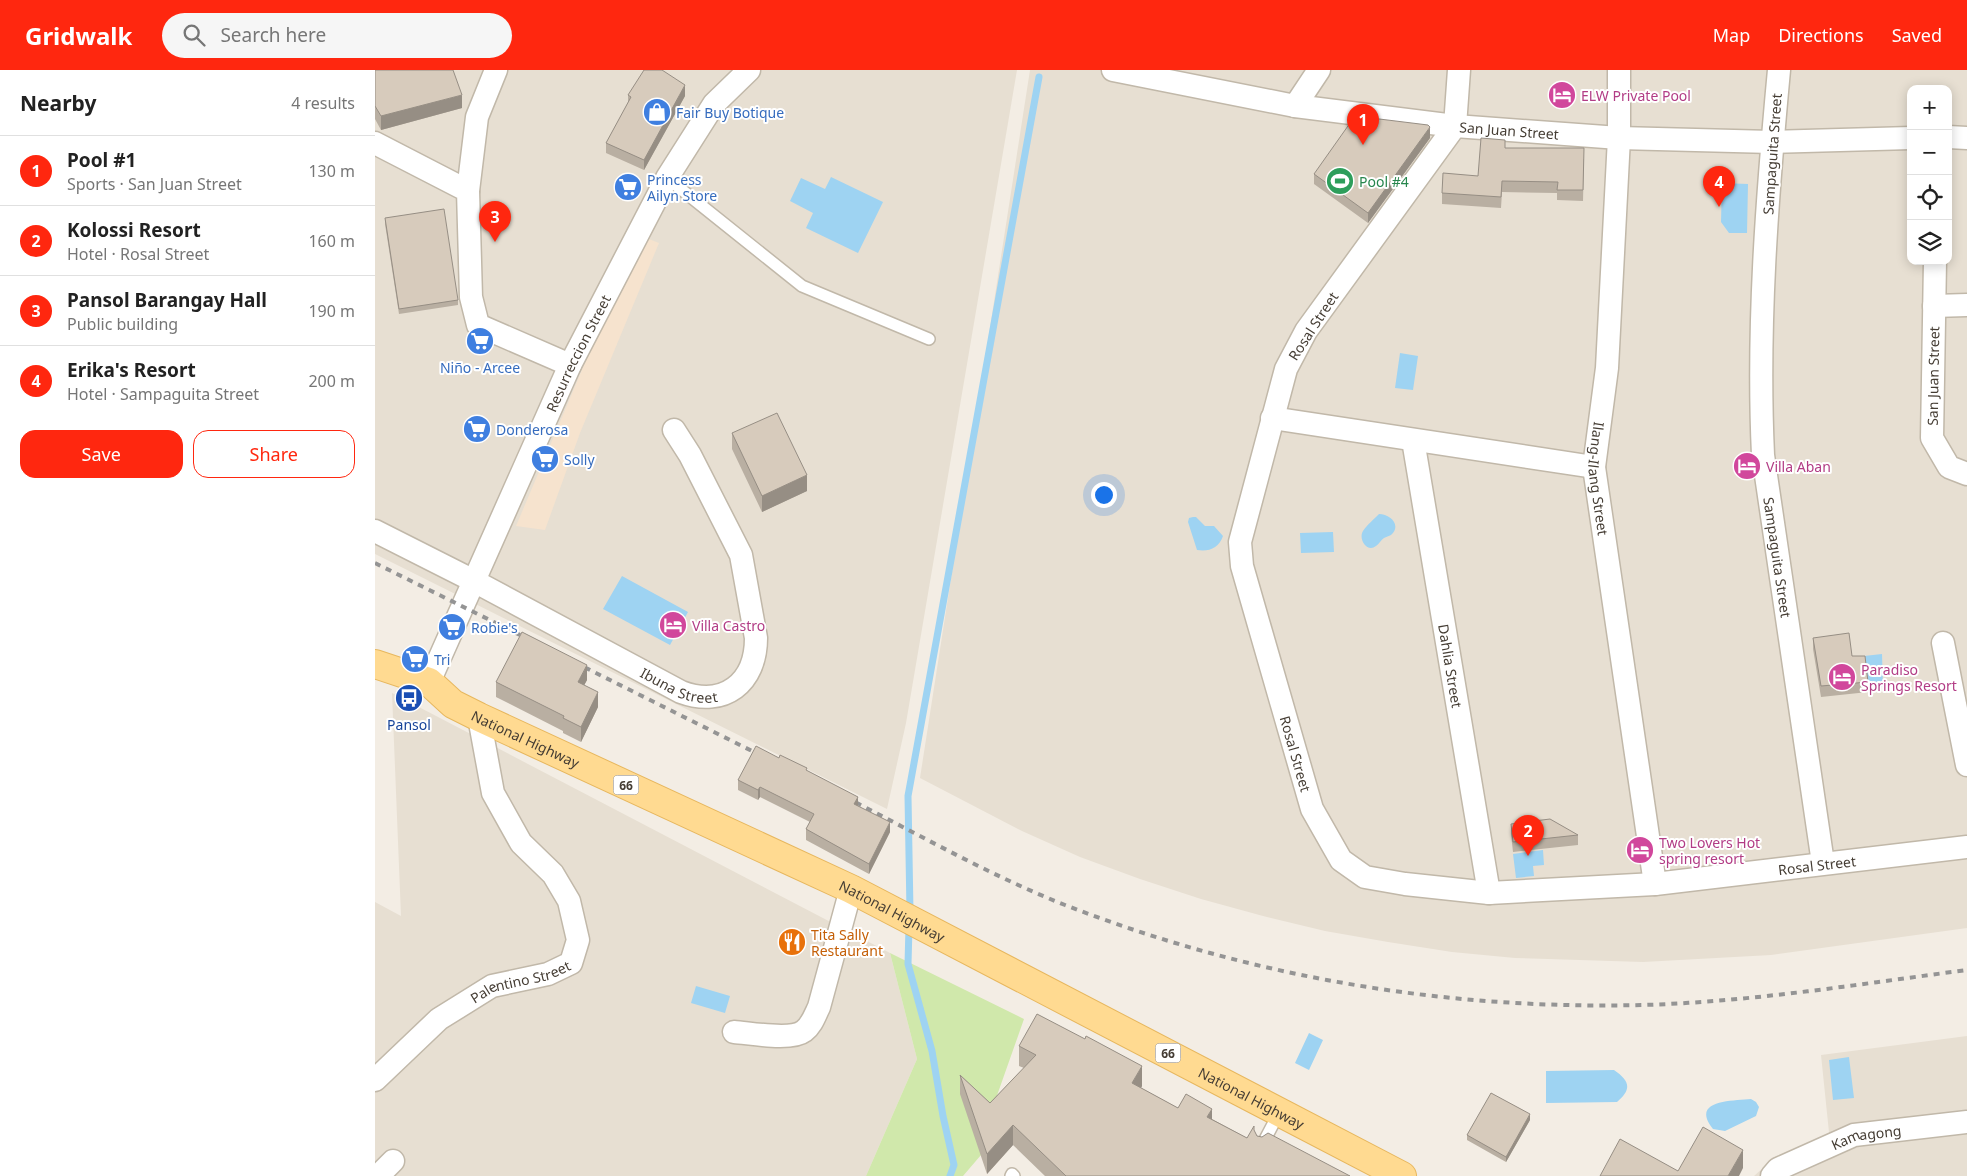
<!DOCTYPE html>
<html lang="en">
<head>
<meta charset="utf-8">
<style>
  :root { --surface:#fff; --page:#f6f6f6; --text:#222; --muted:#767676; --line:#e0e0e0; --accent:#ff270f }
  body { margin:0; font-family:"Noto Sans",sans-serif; background:var(--page); color:var(--text) }
  .controls { position:absolute; right:15px; top:15px; display:grid; overflow:hidden; border-radius:10px; box-shadow:0 2px 12px #0003 }
  .controls button { width:45px; height:45px; display:grid; place-items:center; padding:0; border:0; border-bottom:1px solid var(--line); background:var(--surface); color:var(--text); font:25px sans-serif }
  .you { position:absolute; left:728px; top:424px; width:18px; height:18px; margin:-12px; border:4px solid #fff; border-radius:50%; background:#1a73e8; box-shadow:0 0 0 8px #1a73e833 }
  .badge { display:grid; place-items:center; width:32px; height:32px; border-radius:50%; background:var(--accent); color:#fff; font-size:16px; font-weight:700 }
  .pin { position:absolute; translate:-50% -41px; filter:drop-shadow(0 1px 2px #0008) }
  .pin::after { content:''; position:absolute; top:26px; width:18px; height:15px; background:inherit; clip-path:polygon(0 0,100% 0,50% 100%) }
  .list { margin:0; padding:0; list-style:none }
  h2 { display:flex; justify-content:space-between; align-items:center; height:65px; margin:0; padding:0 20px; font-size:21px }
  h2 small { font-size:16px; font-weight:400; color:var(--muted) }
  .list li { display:grid; grid-template-columns:32px 1fr auto; gap:15px; align-items:center; box-sizing:border-box; height:70px; padding:0 20px; border-top:1px solid var(--line) }
  .list b { display:block; font-size:19px; white-space:nowrap }
  .list p { margin:0; font-size:16px; white-space:nowrap; color:var(--muted) }
  .list em { font-size:16px; font-style:normal; color:var(--muted) }
  .actions { display:flex; gap:10px; padding:15px 20px }
  .actions a { flex:1; padding:11px 0; border:1px solid var(--accent); border-radius:15px; text-align:center; font-size:18px; color:var(--accent) }
  .actions .main { background:var(--accent); color:#fff }
  .icon { flex:none; width:28px; height:28px; fill:none; stroke:currentColor; stroke-width:2; stroke-linecap:round; stroke-linejoin:round }
  .map { position:relative; flex:none; width:1592px; height:1106px; overflow:hidden }
  header { display:flex; align-items:center; gap:30px; box-sizing:border-box; height:70px; padding:0 25px; background:var(--accent); color:#fff }
  header strong { font-size:24px }
  nav { display:flex; gap:28px; margin-inline-start:auto; font-size:18px }
  .search { width:350px; height:45px; background:var(--page); display:flex; align-items:center; gap:12px; box-sizing:border-box; padding:0 18px; border-radius:28px; color:var(--muted); font-size:19px }
  main { display:flex }
  aside { flex:1; background:var(--surface) }
  .map>svg:first-child { display:block }
</style>
</head>
<body>
<header>
<strong>Gridwalk</strong>
<div class="search"><svg class="icon" aria-label="search" viewBox="0 0 24 24"><circle cx="10" cy="10" r="6"/><path d="M15 15l6 6"/></svg>Search here</div>
<nav><a>Map</a><a>Directions</a><a>Saved</a></nav>
</header>
<main>
<aside>
<h2>Nearby<small>4 results</small></h2>
<ul class="list">
<li><span class="badge">1</span><div><b>Pool #1</b><p>Sports · San Juan Street</p></div><em>130 m</em></li>
<li><span class="badge">2</span><div><b>Kolossi Resort</b><p>Hotel · Rosal Street</p></div><em>160 m</em></li>
<li><span class="badge">3</span><div><b>Pansol Barangay Hall</b><p>Public building</p></div><em>190 m</em></li>
<li><span class="badge">4</span><div><b>Erika's Resort</b><p>Hotel · Sampaguita Street</p></div><em>200 m</em></li>
</ul>
<div class="actions"><a class="main">Save</a><a>Share</a></div>
</aside>
<div class="map">
<svg width="1592" height="1106" viewBox="0 0 1592 1106">
  <rect width="100%" height="100%" fill="#f3ede4"/>
  <!-- residential -->
  <path fill="#e7dfd2" fill-rule="evenodd" d="M0 0H642L531 653 512 739 0 484Z
    M655 0H1592V858L1396 885 1268 892 1140 888 1077 882 1013 872 950 861 888 846 826 829 765 809 705 787 647 761 545 708ZM1536 19H1573V191H1536Z
    M17 623 515 883 542 989 491 1106H0V832L26 846Z
    M1592 966V1106H1379L1401 1086 1455 1072 1446 985Z"/>
  <!-- commercial -->
  <path fill="#f6e3ce" d="M264 165 284 173 205 363 170 460 141 456Z"/>
  <!-- green -->
  <path fill="#d0e8ab" d="M515 883 649 949 613 1051 606 1085 588 1106H491L542 989Z"/>
  <!-- water -->
  <path fill="#9ed3f2" d="M456 107 508 132 483 183 431 158 438 143 415 131 426 108 450 119Z
    M1347 113 1373 114 1372 163H1354L1346 152Z
    M1025 283 1043 286 1038 320 1020 318Z
    M1004 444C1015 444 1027 455 1016 465 1014 466 1011 467 1009 468 1006 470 1004 474 1001 476 992 483 983 469 988 461 992 455 999 449 1004 444Z
    M818 447H821L830 456H839L848 466C844 478 834 482 822 480L813 452 814 448Z
    M958 462 959 482 926 483 925 463Z
    M247 506 313 542 295 575 228 539Z
    M1507 584 1508 617 1493 616 1480 587Z
    M1168 780 1169 795 1158 796 1159 806 1141 808 1138 784Z
    M321 916 355 926 350 943 316 933Z
    M934 963 948 970 934 1000 920 993Z
    M1474 987 1479 1028 1458 1030 1454 990Z
    M1239 1000C1255 1011 1257 1019 1242 1032L1171 1033V1001Z
    M1376 1029 1381 1032 1384 1037 1381 1046 1350 1061 1338 1059C1315 1030 1356 1031 1376 1029Z"/>
  <g fill="none" stroke-linecap="round" stroke-linejoin="round">
    <!-- stream -->
    <path stroke="#9ed3f2" stroke-width="7" d="M535 842 533 726 664 7
      M534 857 533 894 557 981 568 1046 579 1095 575 1106"/>
    <defs>
      <path id="service" d="M292 108 427 216 554 269
        M886 1077 905 1041
        M636 1106 637 1104 639 1106"/>
      <g id="minor">
        <path id="s1" d="M738 0 920 36 1080 56 1244 68 1397 72 1536 68"/>
        <path id="s2" d="M1084 0 1080 56 931 261 911 299 865 472 867 496 937 739 966 790 990 807 1030 814 1114 823 1280 814 1592 777"/>
        <path id="s3" d="M1244 0V68L1232 298 1219 397 1280 814"/>
        <path id="s4" d="M1404 0C1392 128 1382 257 1388 385L1448 793"/>
        <path d="M920 36 944 0"/>
        <path d="M1573 67 1592 68"/>
        <path d="M0 73 93 121 96 227 103 255 195 295"/>
        <path d="M93 121 102 47 121 0"/>
        <path d="M1560 191 1557 368 1574 397 1592 404"/>
        <path d="M1559 236 1592 235"/>
        <path d="M897 348 1219 397"/>
        <path id="s5" d="M1038 370 1114 823"/>
        <path id="s6" d="M0 461 99 511 306 622C349 638 381 613 381 568L366 485 315 385 299 360"/>
        <path d="M1568 573 1592 695"/>
        <path id="s7" d="M54 612 195 295 292 108 339 34 374 0"/>
        <path d="M359 962C375 963 416 971 429 961 437 955 440 945 444 937L476 819"/>
        <path id="s8" d="M0 1010 64 949 117 916 173 904 196 893 203 870 194 831 178 804 146 773 118 723 104 647"/>
        <path d="M3 1106 18 1091"/>
        <path id="s9" d="M1397 1106 1403 1099 1479 1065 1592 1052"/>
      </g>
      <g id="primary">
        <path id="s10" d="M0 594 54 612 78 634 104 647 476 819 1027 1106"/>
      </g>
    </defs>
    <!-- service casing -->
    <use href="#service" stroke="#c1b8a9" stroke-width="14"/>
    <!-- minor casing -->
    <use href="#minor" stroke="#c1b8a9" stroke-width="25"/>
    <!-- primary casing -->
    <use href="#primary" stroke="#e7b75e" stroke-width="30"/>
    <!-- service -->
    <use href="#service" stroke="#fff" stroke-width="11"/>
    <!-- minor -->
    <use href="#minor" stroke="#fff" stroke-width="22"/>
    <!-- primary -->
    <use href="#primary" stroke="#ffda91" stroke-width="28"/>
    <!-- rail -->
    <path stroke="#949494" stroke-width="4" stroke-dasharray="6 6" stroke-linecap="butt" d="M0 493 157 571
      M199 592 389 687
      M470 727C543 764 614 805 690 835 875 907 1069 940 1267 935 1376 932 1484 914 1592 900"/>
  </g>
  <!-- wall -->
  <path fill="#b9afa2" d="M0 0 87 38 6 60 0 49Z
    M253 25 310 26 269 100 231 83V73L253 33Z
    M1055 68 993 153 939 114V104Z
    M1130 78 1209 89 1208 131 1182 130V123L1127 122 1126 138 1067 134V123L1103 106Z
    M10 148 83 230V235L24 244 10 154Z
    M357 363 432 421 387 442 357 379Z
    M1438 568 1477 586 1493 612V622L1446 627 1438 579Z
    M212 610 209 615 223 637 206 672 188 663V661L121 627V612Z
    M432 701 483 735 515 762 494 804 431 770V759L435 752 385 727 383 730 363 720V710Z
    M1136 754 1203 765V775L1138 782 1136 764Z
    M644 976 767 1016 766 1018 803 1038 837 1049 872 1068 879 1061 882 1066 975 1106H670L638 1075 612 1104 585 1024V1005L615 1033 649 998 644 996Z
    M1155 1050 1131 1092 1092 1070V1065Z"/>
  <!-- shaded-wall -->
  <path fill="#968e84" d="M310 15V26L269 100V90Z
    M87 25V38L6 60V46Z
    M1055 57V68L993 153V143Z
    M432 405V421L387 442V426Z
    M212 595V610L203 627V612Z
    M223 622V637L206 672V657Z
    M385 717V727L383 730V720Z
    M483 727V737L479 734Z
    M515 752V762L494 804V794Z
    M767 996V1016L757 1033V1013Z
    M837 1039V1058L832 1047Z
    M1155 1044V1050L1131 1092V1087Z
    M638 1055V1075L612 1104V1084Z
    M1368 1080V1098L1364 1106H1353Z"/>
  <!-- building -->
  <path fill="#d7cbbc" stroke="#968e84" d="M0 0H78L87 25 6 46 0 36Z
    M269 0H287L310 15 269 90 231 73 256 27 253 25Z
    M980 46 1053 55 1055 57 993 143 939 104Z
    M1106 68 1130 70V78H1209L1208 120H1182L1183 112 1127 111 1126 127 1067 123 1068 103 1103 106Z
    M69 139 83 230 24 239 10 148Z
    M402 343 432 405 387 426 357 363Z
    M147 562 212 595 203 612 223 622 206 657 188 648 189 646 121 612Z
    M1474 563 1477 586H1490L1493 612 1446 616 1438 568Z
    M381 676 404 688 405 685 432 698 431 700 483 727 479 734 515 752 494 794 431 759 439 744 385 717 383 720 363 710Z
    M1175 749 1203 765 1138 772 1136 754Z
    M662 944 710 969 711 966 767 996 757 1013 803 1038 811 1024 837 1039 832 1047 872 1068 879 1056V1060L882 1066 887 1067 893 1063 975 1106H691L638 1055 612 1084 585 1005 615 1033 661 985 644 976Z
    M1116 1023 1155 1044 1131 1087 1092 1065Z
    M1328 1057 1368 1080 1353 1106H1225L1245 1069 1303 1101Z"/>
  <!-- icons -->
  <defs>
    <symbol id="hotel-disc" viewBox="-11 -11 22 22"><circle r="9.5" fill="#d1479c" stroke="#fff"/><path d="M-6-4.5h1.5V1H6V5H4.5V3h-9V5H-6ZM-4 0a1.8 1.8 0 1 1 3.6 0ZM.5 0V-2.5h3Q6-2.5 6 0Z" fill="#fff"/></symbol>
    <symbol id="shop-disc" viewBox="-11 -11 22 22"><circle r="9.5" fill="#3f7fe0" stroke="#fff"/><path d="M-5-2.5h2.3a2.7 3.5 0 0 1 5.4 0H5L5.5 6h-11ZM-1.5-2.5h3a1.5 2.3 0 0 0-3 0Z" fill="#fff"/></symbol>
    <symbol id="stadium-disc" viewBox="-11 -11 22 22"><circle r="9.5" fill="#2e9e5b" stroke="#fff"/><path d="M0-5a6.5 5 0 1 0 0 10a6.5 5 0 1 0 0-10ZM-3.5-1.8h7v3.6h-7Z" fill="#fff"/></symbol>
    <symbol id="supermarket-disc" viewBox="-11 -11 22 22"><circle r="9.5" fill="#3f7fe0" stroke="#fff"/><path d="M-6-5.5h2.5l.6 2H6L4.5 2H-2.5L-4.4-4H-6ZM-1.5 3.2a1.3 1.3 0 1 0 .1 0ZM3 3.2a1.3 1.3 0 1 0 .1 0Z" fill="#fff"/></symbol>
    <symbol id="bus-disc" viewBox="-11 -11 22 22"><circle r="9.5" fill="#1a4fb4" stroke="#fff"/><path d="M-5-6H5V4H4V6H2V4H-2V6H-4V4H-5ZM-3.5-4V0h7V-4ZM-3.5 1.2v1.5H-2V1.2ZM2 1.2v1.5H3.5V1.2Z" fill="#fff"/></symbol>
    <symbol id="restaurant-disc" viewBox="-11 -11 22 22"><circle r="9.5" fill="#e8710a" stroke="#fff"/><path d="M-5-6h1v4h1v-4h1v4h1v-4h1v5L-1.5 .5V6h-2V.5L-5-1ZM5-6V6H3V1.5H1.5Q1.5-4 5-6Z" fill="#fff"/></symbol>
  </defs>
  <g fill-rule="evenodd">
    <use href="#hotel-disc" x="1171" y="9" width="32" height="32"/>
    <use href="#shop-disc" x="266" y="26" width="32" height="32"/>
    <use href="#stadium-disc" x="949" y="95" width="32" height="32"/>
    <use href="#supermarket-disc" x="237" y="101" width="32" height="32"/>
    <use href="#supermarket-disc" x="89" y="255" width="32" height="32"/>
    <use href="#supermarket-disc" x="86" y="343" width="32" height="32"/>
    <use href="#supermarket-disc" x="154" y="373" width="32" height="32"/>
    <use href="#hotel-disc" x="1356" y="380" width="32" height="32"/>
    <use href="#hotel-disc" x="282" y="539" width="32" height="32"/>
    <use href="#supermarket-disc" x="61" y="541" width="32" height="32"/>
    <use href="#supermarket-disc" x="24" y="573" width="32" height="32"/>
    <use href="#hotel-disc" x="1451" y="591" width="32" height="32"/>
    <use href="#bus-disc" x="18" y="612" width="32" height="32"/>
    <use href="#hotel-disc" x="1249" y="764" width="32" height="32"/>
    <use href="#restaurant-disc" x="401" y="856" width="32" height="32"/>
  </g>
  <g text-anchor="middle" dominant-baseline="central" stroke-width="4" stroke-linejoin="round" paint-order="stroke">
    <!-- shield labels -->
    <g fill="#fff" stroke="#7d7771" stroke-width="1">
      <rect x="238.5" y="705.5" width="25" height="19" rx="4"/>
      <rect x="780.5" y="973.5" width="25" height="19" rx="4"/>
    </g>
    <g font-size="12" font-weight="bold" fill="#453d34">
      <text x="251" y="715">66</text>
      <text x="793" y="983">66</text>
    </g>
    <!-- hotel labels -->
    <g font-size="14" fill="#b23c85" stroke="#fff" text-anchor="start">
      <text x="1206" y="25">ELW Private Pool</text>
      <text x="1391" y="396">Villa Aban</text>
      <text x="317" y="555">Villa Castro</text>
      <text x="1486" y="599">Paradiso<tspan x="1486" dy="16">Springs Resort</tspan></text>
      <text x="1284" y="772">Two Lovers Hot<tspan x="1284" dy="16">spring resort</tspan></text>
    </g>
    <!-- shop labels -->
    <g font-size="14" fill="#366cbe" stroke="#fff" text-anchor="start">
      <text x="301" y="42">Fair Buy Botique</text>
      <text x="272" y="109">Princess<tspan x="272" dy="16">Ailyn Store</tspan></text>
      <text x="105" y="297" text-anchor="middle">Niño - Arcee</text>
      <text x="121" y="359">Donderosa</text>
      <text x="189" y="389">Solly</text>
      <text x="96" y="557">Robie's</text>
      <text x="59" y="589">Tri</text>
    </g>
    <!-- street labels -->
    <g font-size="14" fill="#453d34" stroke="#fff">
      <text stroke="none"><textPath href="#s1" startOffset="401">San Juan Street</textPath></text>
      <text transform="translate(1397 84) rotate(-86)">Sampaguita Street</text>
      <text transform="translate(938 256) rotate(-57)">Rosal Street</text>
      <text stroke="none"><textPath href="#s7" startOffset="361">Resurreccion Street</textPath></text>
      <text transform="translate(1558 306) rotate(-89)">San Juan Street</text>
      <text stroke="none"><textPath href="#s3" startOffset="410">Ilang-Ilang Street</textPath></text>
      <text stroke="none"><textPath href="#s4" startOffset="489">Sampaguita Street</textPath></text>
      <text stroke="none"><textPath href="#s5" startOffset="229">Dahlia Street</textPath></text>
      <text stroke="none"><textPath href="#s6" startOffset="342">Ibuna Street</textPath></text>
      <text stroke="none"><textPath href="#s10" startOffset="170">National Highway</textPath></text>
      <text stroke="none"><textPath href="#s2" startOffset="751">Rosal Street</textPath></text>
      <text stroke="none"><textPath href="#s2" startOffset="1351">Rosal Street</textPath></text>
      <text stroke="none"><textPath href="#s10" startOffset="575">National Highway</textPath></text>
      <text stroke="none"><textPath href="#s8" startOffset="179">Palentino Street</textPath></text>
      <text stroke="none"><textPath href="#s10" startOffset="980">National Highway</textPath></text>
      <text stroke="none"><textPath href="#s9" startOffset="104">Kamagong</textPath></text>
    </g>
    <!-- leisure labels -->
    <g font-size="14" fill="#27864d" stroke="#fff" text-anchor="start">
      <text x="984" y="111">Pool #4</text>
    </g>
    <!-- transit labels -->
    <g font-size="14" fill="#164399" stroke="#fff">
      <text x="34" y="654">Pansol</text>
    </g>
    <!-- food labels -->
    <g font-size="14" fill="#c56008" stroke="#fff" text-anchor="start">
      <text x="436" y="864">Tita Sally<tspan x="436" dy="16">Restaurant</tspan></text>
    </g>
  </g>
</svg>
<div class="controls">
<button>+</button>
<button>−</button>
<button><svg class="icon" aria-label="locate" viewBox="0 0 24 24"><circle cx="12" cy="12" r="6"/><path d="M12 2v4M12 18v4M2 12h4M18 12h4"/></svg></button>
<button><svg class="icon" aria-label="layers" viewBox="0 0 24 24"><path d="M12 4l9 5-9 5-9-5zM3 14l9 5 9-5"/></svg></button>
</div>
<div class="you"></div>
<div class="pin badge" style="left:988px;top:75px">1</div>
<div class="pin badge" style="left:1153px;top:786px">2</div>
<div class="pin badge" style="left:120px;top:172px">3</div>
<div class="pin badge" style="left:1344px;top:137px">4</div>
</div>
</main>
</body>
</html>
